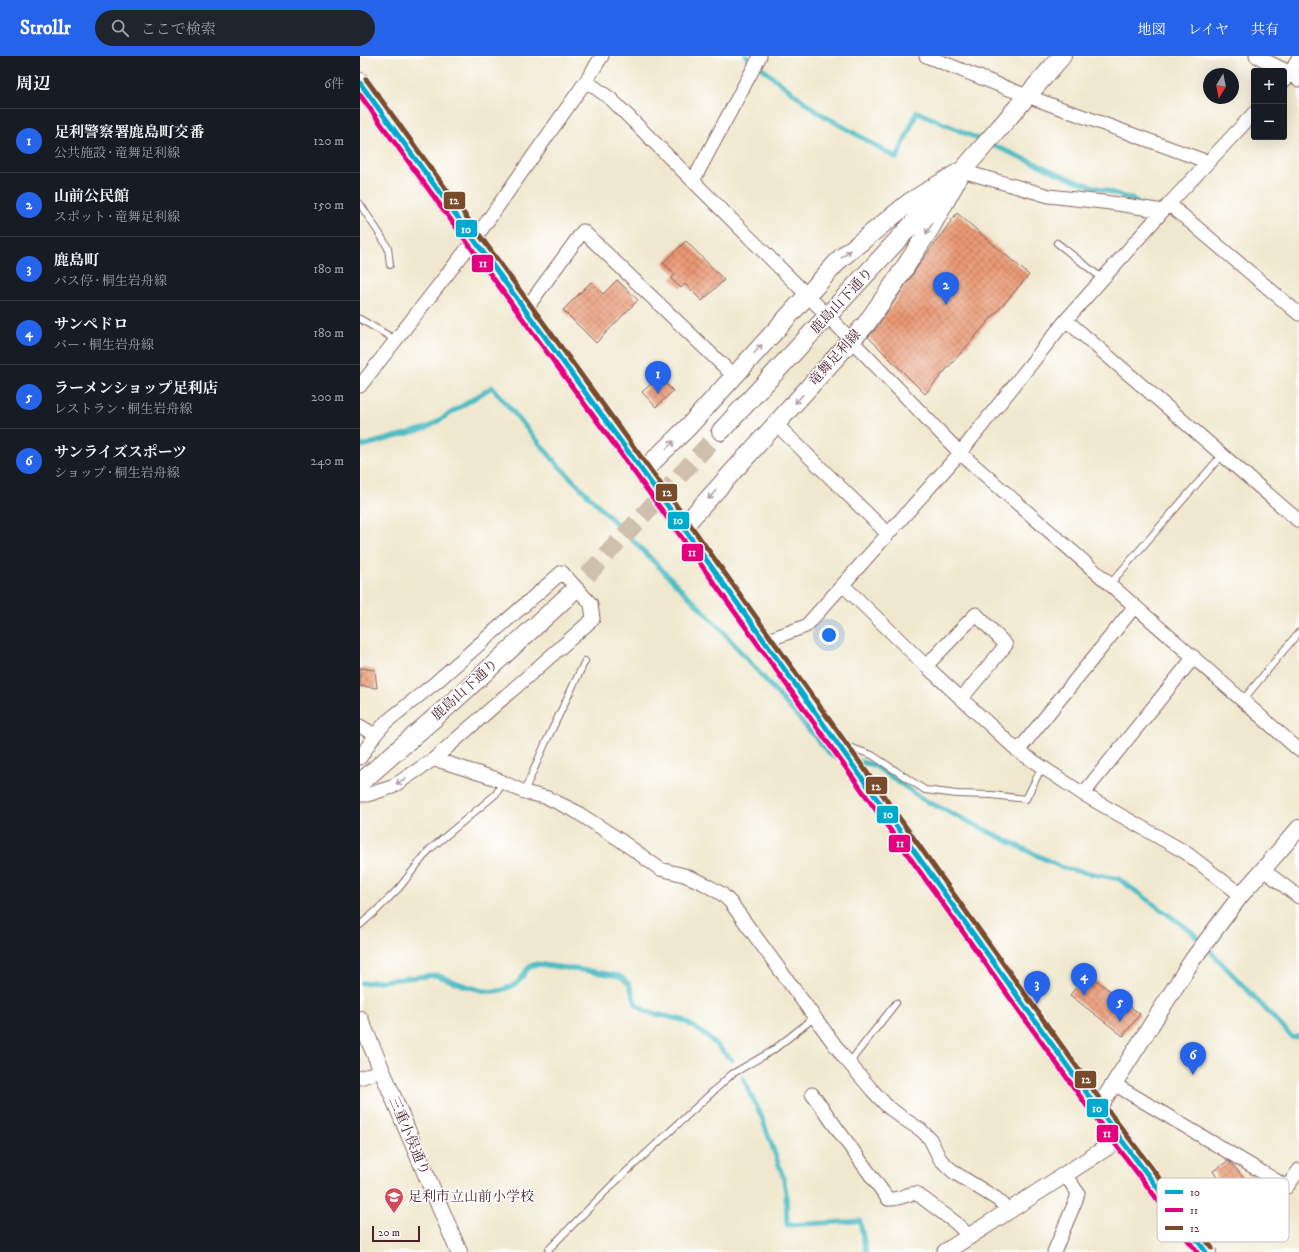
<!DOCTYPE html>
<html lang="ja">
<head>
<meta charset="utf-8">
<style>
  :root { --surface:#171b24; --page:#20242c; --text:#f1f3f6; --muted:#9ea1a6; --line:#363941; --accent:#2563eb }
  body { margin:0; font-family:"IM FELL DW Pica","Noto Serif JP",serif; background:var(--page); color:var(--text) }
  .controls { position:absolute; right:12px; top:12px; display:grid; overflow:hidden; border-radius:4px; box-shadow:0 4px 16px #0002 }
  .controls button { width:36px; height:36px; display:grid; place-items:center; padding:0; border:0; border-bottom:1px solid var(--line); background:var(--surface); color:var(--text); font:20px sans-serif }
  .compass { position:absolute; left:843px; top:12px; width:36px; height:36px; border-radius:50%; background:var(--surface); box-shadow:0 4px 16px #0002; rotate:190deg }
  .scale { position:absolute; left:12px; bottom:10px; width:48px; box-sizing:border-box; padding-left:4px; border:2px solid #4a1f2b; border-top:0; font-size:11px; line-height:14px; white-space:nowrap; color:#4a1f2b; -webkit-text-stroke:3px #fff; paint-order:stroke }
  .you { position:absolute; left:469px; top:579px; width:14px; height:14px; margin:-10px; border:3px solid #fff; border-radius:50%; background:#1a73e8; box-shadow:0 0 0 6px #1a73e833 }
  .badge { display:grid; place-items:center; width:26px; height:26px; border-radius:50%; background:var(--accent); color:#fff; font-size:13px; font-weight:700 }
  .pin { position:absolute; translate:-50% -33px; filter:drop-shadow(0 1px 2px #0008) }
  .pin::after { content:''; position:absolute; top:21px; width:14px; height:12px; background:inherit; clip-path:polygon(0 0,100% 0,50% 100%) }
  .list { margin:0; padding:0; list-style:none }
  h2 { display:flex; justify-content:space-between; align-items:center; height:52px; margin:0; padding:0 16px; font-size:17px }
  h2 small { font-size:13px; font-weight:400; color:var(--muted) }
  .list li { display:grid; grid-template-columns:26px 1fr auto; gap:12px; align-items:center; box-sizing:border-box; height:64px; padding:0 16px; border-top:1px solid var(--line) }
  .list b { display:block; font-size:15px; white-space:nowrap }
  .list p { margin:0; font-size:13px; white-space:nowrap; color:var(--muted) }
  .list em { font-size:13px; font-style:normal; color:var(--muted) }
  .icon { flex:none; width:22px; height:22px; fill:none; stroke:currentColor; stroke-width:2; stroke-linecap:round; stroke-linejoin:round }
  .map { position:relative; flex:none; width:939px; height:1196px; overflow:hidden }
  header { display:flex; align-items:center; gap:24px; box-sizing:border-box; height:56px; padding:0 20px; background:var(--accent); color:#fff }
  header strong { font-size:19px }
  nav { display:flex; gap:22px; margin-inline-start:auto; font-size:14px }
  .search { width:280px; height:36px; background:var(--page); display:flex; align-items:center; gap:10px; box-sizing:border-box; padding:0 14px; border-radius:22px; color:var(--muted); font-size:15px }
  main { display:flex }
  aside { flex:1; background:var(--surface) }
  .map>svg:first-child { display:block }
</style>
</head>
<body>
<header>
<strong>Strollr</strong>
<div class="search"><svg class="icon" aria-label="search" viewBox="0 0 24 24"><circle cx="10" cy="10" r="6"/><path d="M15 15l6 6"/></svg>ここで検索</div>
<nav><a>地図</a><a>レイヤ</a><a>共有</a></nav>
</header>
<main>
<aside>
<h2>周辺<small>6件</small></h2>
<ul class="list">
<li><span class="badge">1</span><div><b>足利警察署鹿島町交番</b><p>公共施設 · 竜舞足利線</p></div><em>120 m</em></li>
<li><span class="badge">2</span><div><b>山前公民館</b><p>スポット · 竜舞足利線</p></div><em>150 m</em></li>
<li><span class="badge">3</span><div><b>鹿島町</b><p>バス停 · 桐生岩舟線</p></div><em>180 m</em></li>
<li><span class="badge">4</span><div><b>サンペドロ</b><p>バー · 桐生岩舟線</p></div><em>180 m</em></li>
<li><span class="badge">5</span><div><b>ラーメンショップ足利店</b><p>レストラン · 桐生岩舟線</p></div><em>200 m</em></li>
<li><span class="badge">6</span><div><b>サンライズスポーツ</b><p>ショップ · 桐生岩舟線</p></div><em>240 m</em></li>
</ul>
</aside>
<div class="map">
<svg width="939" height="1196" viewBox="0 0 939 1196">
  <defs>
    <pattern id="building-cross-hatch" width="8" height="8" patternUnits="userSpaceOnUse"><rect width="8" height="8" fill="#e99973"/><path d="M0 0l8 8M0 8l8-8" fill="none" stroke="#bf7c5f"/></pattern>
  </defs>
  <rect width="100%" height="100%" fill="#fff"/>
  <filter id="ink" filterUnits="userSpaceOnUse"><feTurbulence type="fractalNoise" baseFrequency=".025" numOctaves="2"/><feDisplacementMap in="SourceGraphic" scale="8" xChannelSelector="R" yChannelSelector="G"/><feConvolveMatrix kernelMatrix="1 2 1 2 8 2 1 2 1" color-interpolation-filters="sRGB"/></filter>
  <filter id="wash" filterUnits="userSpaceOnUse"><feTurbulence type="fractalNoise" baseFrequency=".012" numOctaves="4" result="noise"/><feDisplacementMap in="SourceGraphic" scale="16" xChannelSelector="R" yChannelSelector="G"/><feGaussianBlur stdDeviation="0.9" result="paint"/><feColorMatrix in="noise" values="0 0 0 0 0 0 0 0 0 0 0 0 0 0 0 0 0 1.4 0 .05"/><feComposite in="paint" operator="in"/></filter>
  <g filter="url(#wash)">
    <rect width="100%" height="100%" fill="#f0e8ce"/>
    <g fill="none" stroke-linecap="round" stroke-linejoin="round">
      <!-- stream -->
      <path stroke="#4ebcc5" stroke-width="5" d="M386 0 456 55 537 102 557 56 623 85
        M630 88 711 123 777 145
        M0 389 2 390 67 372 132 331 196 407 359 571 472 700 479 701
        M497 705 514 709 564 744 703 812 759 823 831 875 933 982 939 980
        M2 927 76 919C101 927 131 946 157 927 164 921 166 909 177 908L229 915 260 920 269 928 276 948 287 956 323 964 347 980 372 1004
        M383 1022 402 1062 423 1120 426 1137 427 1169 500 1165 506 1196"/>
    </g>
    <g id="blocks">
      <!-- building -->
      <path fill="url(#building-cross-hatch)" d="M597 157 669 219 565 338 508 281 515 274 561 206Z
        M326 185 364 224 342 245 325 228 321 232 311 223 315 218 303 207Z
        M257 224 278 244 236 287 203 254 231 226 243 238Z
        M299 321 313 335 296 351 282 336Z
        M0 612 15 614 17 632 0 630Z
        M727 917 780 958 763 980 710 939Z
        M868 1105 872 1108 905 1147 880 1160 853 1115Z"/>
    </g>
  </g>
  <g filter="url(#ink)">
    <use href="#blocks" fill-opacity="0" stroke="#846564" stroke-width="1"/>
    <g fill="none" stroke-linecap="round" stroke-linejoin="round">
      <!-- secondary-tunnel -->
      <path stroke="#cfc0ad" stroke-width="18" stroke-dasharray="18 9" stroke-linecap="butt" d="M209 539 361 375"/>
      <defs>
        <path id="service" d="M0 148 21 180 28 192 30 209
          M697 187 743 223
          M0 263 36 284
          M750 528 862 399
          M883 644 939 576
          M486 690 512 699 565 734 597 738 632 739 666 743 682 711
          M164 736 185 688 225 605
          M0 869 16 855 39 832 69 794 136 738 143 726
          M489 1007 536 947
          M188 1196 189 1193 251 1130 372 1018 412 995 455 961"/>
        <path id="minor" d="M566 0 667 40 848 106
          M896 0 931 17 939 24
          M226 25 251 43 468 260 600 397 939 694
          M924 25 931 17 939 0
          M602 115 689 140 751 147 803 155
          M333 125 400 0
          M809 148 939 258
          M165 254 223 175 374 320
          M706 264 939 465
          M0 330 114 184 226 25 242 0
          M416 368 528 478
          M483 529 566 610 658 695 723 738 825 796 881 839
          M405 585 446 570 600 397 706 264 809 148 894 57
          M566 610 616 558 646 589 601 643
          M0 670 15 679
          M658 695 775 550
          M0 702 15 679 26 666 75 627 202 516 231 548 233 563 74 703 32 731 7 739H0
          M74 703 134 722 164 736 188 742 215 755 260 784 300 813 324 819 343 827 362 838 371 847 483 1000 512 1034 527 1050 544 1063 561 1074 570 1083 580 1103 587 1110 595 1117 637 1143 649 1154
          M723 738 834 601
          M902 813 939 841
          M0 1022 21 1015
          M754 1028 927 1131 939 1114
          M452 1038 528 1143C538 1144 546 1138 556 1137L596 1167 609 1180
          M694 1196 716 1144 718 1137 705 1119"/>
        <path id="tertiary" d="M0 963 99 1196
          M738 1053 833 903 881 839 939 772
          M585 1196 760 1083"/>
        <path id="secondary" d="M361 375 582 136
          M282 416 329 370 481 202 550 146 601 115
          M323 471 506 268 536 225 571 171 602 115 702 0
          M0 727 95 644 209 539"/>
        <path id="primary" d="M0 27 323 471 738 1053 846 1196"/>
      </defs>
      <!-- service casing -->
      <use href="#service" stroke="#846564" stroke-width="8"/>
      <!-- minor casing -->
      <use href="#minor" stroke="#846564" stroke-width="15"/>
      <!-- tertiary casing -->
      <use href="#tertiary" stroke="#846564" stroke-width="18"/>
      <!-- secondary casing -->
      <use href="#secondary" stroke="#846564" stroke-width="20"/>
      <!-- primary casing -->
      <use href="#primary" stroke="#846564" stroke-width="22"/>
      <!-- service -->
      <use href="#service" stroke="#fff" stroke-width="6"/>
      <!-- minor -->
      <use href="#minor" stroke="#fff" stroke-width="13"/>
      <!-- tertiary -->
      <use href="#tertiary" stroke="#fff" stroke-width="16"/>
      <!-- secondary -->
      <use href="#secondary" stroke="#fff" stroke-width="18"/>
      <!-- primary -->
      <use href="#primary" stroke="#fff" stroke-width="20"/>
      <defs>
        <path id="bus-1" d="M0 27 323 471 738 1053 846 1196"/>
        <path id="bus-2" d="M0 39 317 475 732 1057 837 1196"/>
        <path id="bus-3" d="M6 23 329 467 744 1049 852 1192"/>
      </defs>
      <!-- bus-1 casing -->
      <use href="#bus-1" stroke="#fff" stroke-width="8"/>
      <!-- bus-2 casing -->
      <use href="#bus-2" stroke="#fff" stroke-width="8"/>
      <!-- bus-3 casing -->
      <use href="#bus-3" stroke="#fff" stroke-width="8"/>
      <!-- bus-1 -->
      <use href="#bus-1" stroke="#00a9ce" stroke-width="5"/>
      <!-- bus-2 -->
      <use href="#bus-2" stroke="#e5007d" stroke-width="5"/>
      <!-- bus-3 -->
      <use href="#bus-3" stroke="#7a4b2a" stroke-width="5"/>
    </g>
    <!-- one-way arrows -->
    <defs><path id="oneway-shaft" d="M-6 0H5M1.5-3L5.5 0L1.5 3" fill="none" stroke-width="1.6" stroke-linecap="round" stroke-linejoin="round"/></defs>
    <g stroke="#ae9aa0">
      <use href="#oneway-shaft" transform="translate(569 173) rotate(122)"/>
      <use href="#oneway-shaft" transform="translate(486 198) rotate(-39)"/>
      <use href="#oneway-shaft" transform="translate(398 293) rotate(-48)"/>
      <use href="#oneway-shaft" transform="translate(439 343) rotate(132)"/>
      <use href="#oneway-shaft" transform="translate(310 389) rotate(-45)"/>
      <use href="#oneway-shaft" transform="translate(352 439) rotate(132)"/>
      <use href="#oneway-shaft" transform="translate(41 725) rotate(146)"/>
    </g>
  </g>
  <!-- icons -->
  <defs>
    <symbol id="school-pin" viewBox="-11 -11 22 30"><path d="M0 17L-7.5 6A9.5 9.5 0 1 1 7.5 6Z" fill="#d1495b" stroke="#fff"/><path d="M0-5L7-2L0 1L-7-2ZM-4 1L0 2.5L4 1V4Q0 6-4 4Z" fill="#fff"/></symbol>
  </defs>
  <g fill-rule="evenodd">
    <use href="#school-pin" x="23" y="1130" width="22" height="30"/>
  </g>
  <g text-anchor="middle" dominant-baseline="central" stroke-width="3" stroke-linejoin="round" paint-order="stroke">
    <!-- street labels -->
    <g font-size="14" fill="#4a1f2b" stroke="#fff">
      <text transform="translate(482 245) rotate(-47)">鹿島山下通り</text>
      <text transform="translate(475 302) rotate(-48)">竜舞足利線</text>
      <text transform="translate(105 634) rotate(-42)">鹿島山下通り</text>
      <text transform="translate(49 1080) rotate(67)">三重小俣通り</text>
    </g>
    <!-- poi labels -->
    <g font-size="14" fill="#4a1f2b" stroke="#fff" text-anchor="start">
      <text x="48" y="1141">足利市立山前小学校</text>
    </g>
  </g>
  <!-- legend -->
  <rect x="797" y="1122" width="132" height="64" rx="6" fill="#fff" stroke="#c9bcbf" stroke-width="1"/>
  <rect x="805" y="1134" width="18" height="4" fill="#00a9ce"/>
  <rect x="805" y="1152" width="18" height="4" fill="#e5007d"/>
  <rect x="805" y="1170" width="18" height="4" fill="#7a4b2a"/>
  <g font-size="11" fill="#4a1f2b">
    <text x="830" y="1140">10</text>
    <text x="830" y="1158">11</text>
    <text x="830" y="1176">12</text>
  </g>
  <g stroke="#fff" stroke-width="1.5">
    <rect x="83" y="135" width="23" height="19" rx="4" fill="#7a4b2a"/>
    <rect x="95" y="163" width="23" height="19" rx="4" fill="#00a9ce"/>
    <rect x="111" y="198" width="23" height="19" rx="4" fill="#e5007d"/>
    <rect x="295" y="427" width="23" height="19" rx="4" fill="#7a4b2a"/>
    <rect x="307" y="455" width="23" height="19" rx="4" fill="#00a9ce"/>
    <rect x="321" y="487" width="23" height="19" rx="4" fill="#e5007d"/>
    <rect x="505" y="720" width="23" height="19" rx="4" fill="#7a4b2a"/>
    <rect x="516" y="749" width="23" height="19" rx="4" fill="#00a9ce"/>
    <rect x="528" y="778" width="23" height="19" rx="4" fill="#e5007d"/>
    <rect x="714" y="1014" width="23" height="19" rx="4" fill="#7a4b2a"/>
    <rect x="726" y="1042" width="23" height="20" rx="4" fill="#00a9ce"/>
    <rect x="736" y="1068" width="23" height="19" rx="4" fill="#e5007d"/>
  </g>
  <g font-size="11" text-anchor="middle" font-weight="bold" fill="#fff">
    <text x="94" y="148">12</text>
    <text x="106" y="177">10</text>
    <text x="123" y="211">11</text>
    <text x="307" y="440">12</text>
    <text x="318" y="468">10</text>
    <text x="332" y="500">11</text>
    <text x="516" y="734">12</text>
    <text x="528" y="762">10</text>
    <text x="540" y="791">11</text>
    <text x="726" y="1027">12</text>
    <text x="737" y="1056">10</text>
    <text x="747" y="1081">11</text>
  </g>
</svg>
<div class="controls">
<button>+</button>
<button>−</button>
</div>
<svg class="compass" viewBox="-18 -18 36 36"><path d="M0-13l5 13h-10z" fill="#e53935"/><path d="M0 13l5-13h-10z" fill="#9ea1a6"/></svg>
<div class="scale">20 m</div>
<div class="you"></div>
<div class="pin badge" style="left:298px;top:338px">1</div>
<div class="pin badge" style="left:586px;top:249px">2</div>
<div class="pin badge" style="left:677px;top:948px">3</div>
<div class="pin badge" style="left:724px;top:940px">4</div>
<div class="pin badge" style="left:760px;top:966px">5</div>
<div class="pin badge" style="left:833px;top:1019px">6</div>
</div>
</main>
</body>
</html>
